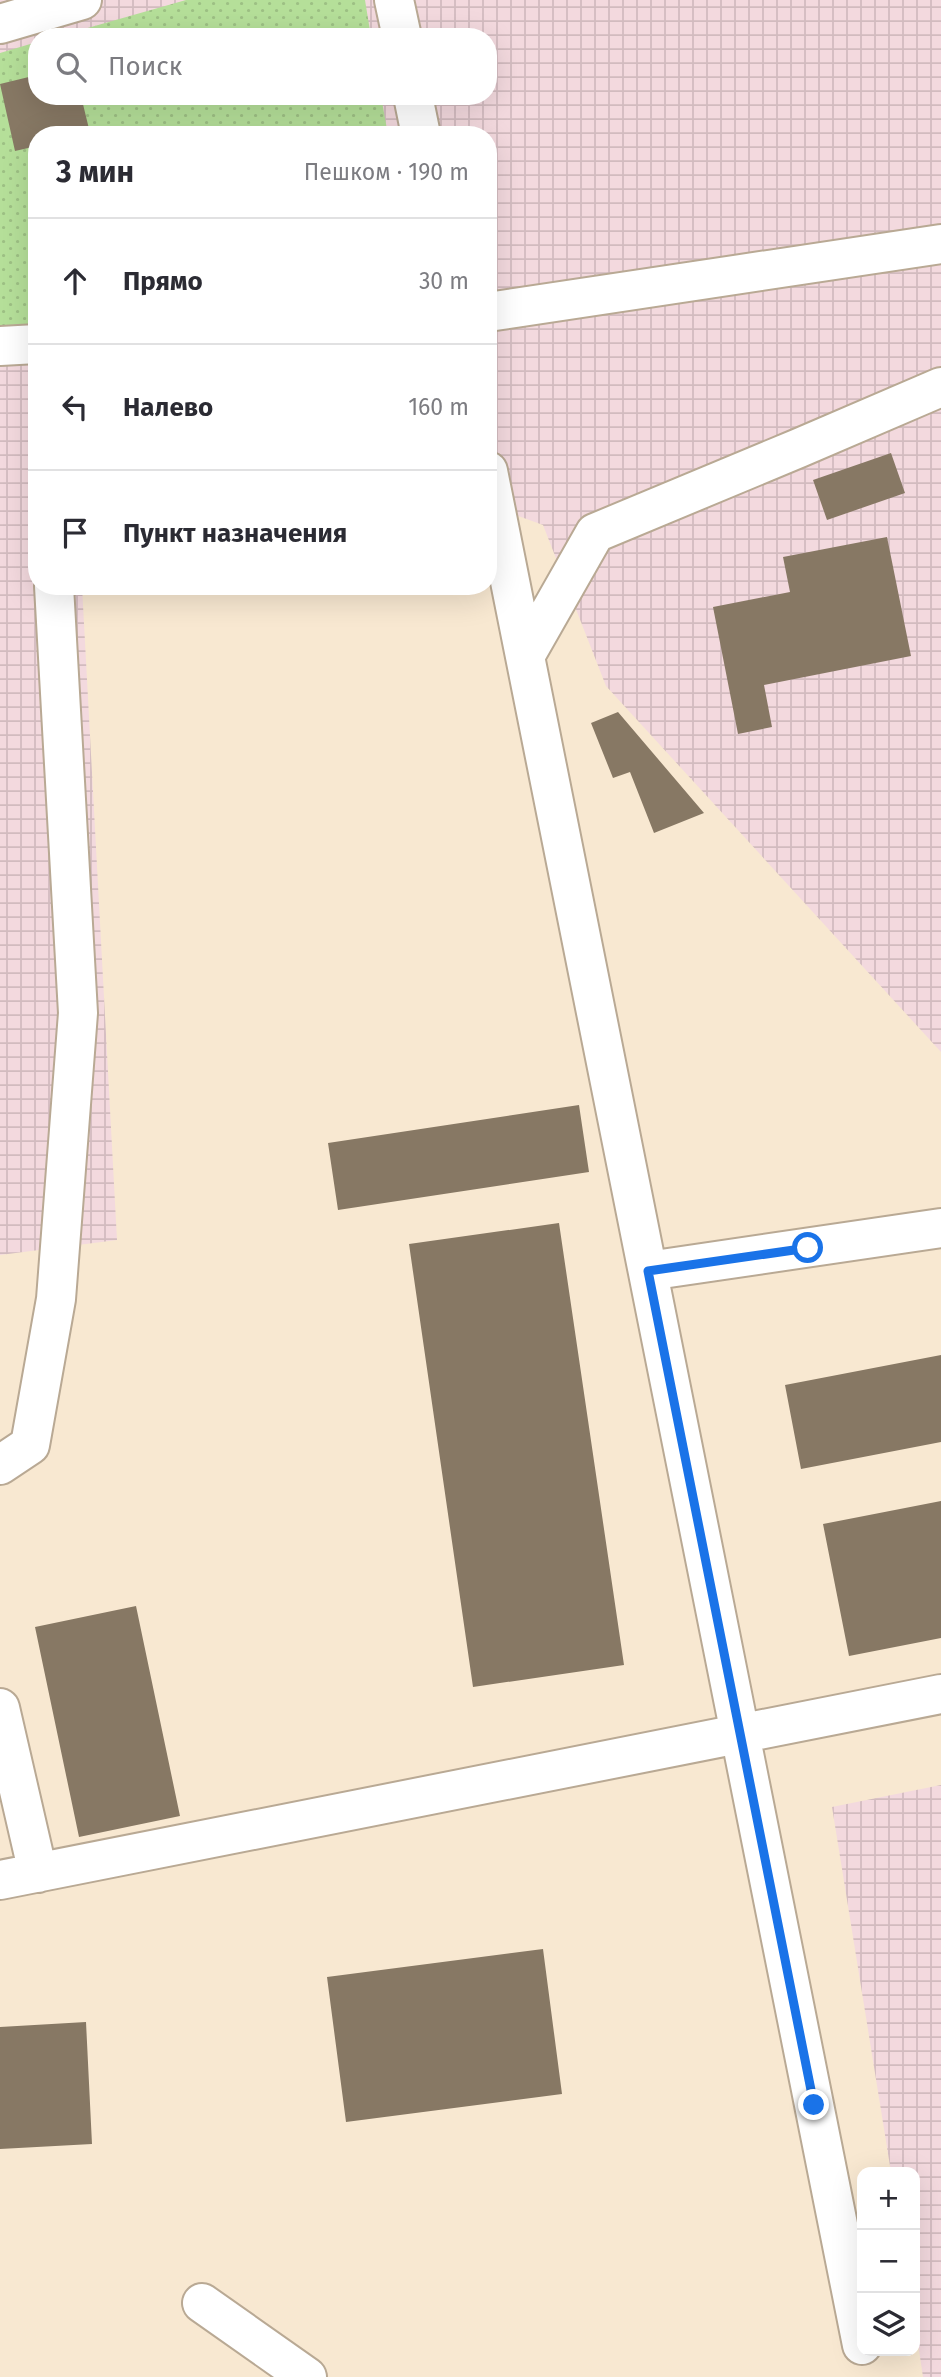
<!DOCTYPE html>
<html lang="ru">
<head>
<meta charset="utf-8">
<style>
  :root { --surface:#fff; --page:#f7f7f7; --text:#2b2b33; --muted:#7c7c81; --line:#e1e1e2 }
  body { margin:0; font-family:"Fira Sans",sans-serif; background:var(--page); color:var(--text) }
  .controls { position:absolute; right:21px; bottom:21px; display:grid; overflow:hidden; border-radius:14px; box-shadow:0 7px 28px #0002 }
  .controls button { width:63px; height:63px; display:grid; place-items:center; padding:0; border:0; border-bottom:2px solid var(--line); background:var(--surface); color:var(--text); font:35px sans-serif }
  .stop { position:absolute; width:21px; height:21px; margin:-16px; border:5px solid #1a73e8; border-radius:50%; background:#fff }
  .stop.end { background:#1a73e8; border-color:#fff; box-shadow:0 2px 7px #0008 }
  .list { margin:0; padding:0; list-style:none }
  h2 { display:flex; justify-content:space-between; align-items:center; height:91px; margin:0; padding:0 28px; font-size:30px }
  h2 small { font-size:23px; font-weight:400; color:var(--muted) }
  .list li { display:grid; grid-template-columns:46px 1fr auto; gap:21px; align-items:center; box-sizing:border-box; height:126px; padding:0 28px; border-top:2px solid var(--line) }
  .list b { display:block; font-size:26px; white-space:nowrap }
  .list em { font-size:23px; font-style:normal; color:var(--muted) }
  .icon { flex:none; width:38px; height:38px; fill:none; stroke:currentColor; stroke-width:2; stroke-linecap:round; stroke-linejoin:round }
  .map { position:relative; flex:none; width:941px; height:2377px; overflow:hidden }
  .search { position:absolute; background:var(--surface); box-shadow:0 7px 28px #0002; left:28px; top:28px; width:469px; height:77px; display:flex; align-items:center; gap:18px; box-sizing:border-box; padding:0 24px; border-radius:28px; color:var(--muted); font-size:26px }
  .panel { position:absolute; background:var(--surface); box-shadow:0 7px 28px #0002; left:28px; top:126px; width:469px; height:469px; border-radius:28px }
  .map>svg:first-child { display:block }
</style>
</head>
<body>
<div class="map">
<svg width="941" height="2377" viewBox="0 0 941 2377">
  <defs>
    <pattern id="industrial-grid" width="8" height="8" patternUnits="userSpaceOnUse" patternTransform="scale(1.75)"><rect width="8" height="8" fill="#f3d9de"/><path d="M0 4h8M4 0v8" fill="none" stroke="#d2bbbf"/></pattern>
    <pattern id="green-dots" width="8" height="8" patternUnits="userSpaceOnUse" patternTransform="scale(1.75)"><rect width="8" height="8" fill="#b5df99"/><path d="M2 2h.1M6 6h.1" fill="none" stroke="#9dc084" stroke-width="1.8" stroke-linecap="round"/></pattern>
  </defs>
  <rect width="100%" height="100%" fill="#f8e8d1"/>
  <!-- industrial -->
  <path fill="url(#industrial-grid)" fill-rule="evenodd" d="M0 0H941V1052L606 686 543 525 488 505V135H37V586H82L117 1240 0 1255ZM37 37H488V96H37Z
    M941 1785V2377H923L915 2323V2172H891L832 1807Z"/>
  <!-- green -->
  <path fill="url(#green-dots)" d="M186 0H365L371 37H56Z
    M37 42V96H381L388 135H37V326L0 329V53Z"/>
  <!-- building -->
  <path fill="#877864" d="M37 75V96H81L90 133 37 135V146L15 151 0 84Z
    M891 453 905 493 827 520 813 480Z
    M887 537 911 656 764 685 772 727 738 734 713 607 790 592 783 557Z
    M618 712 704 813 654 833 630 772 613 778 591 723Z
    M579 1105 589 1172 338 1210 328 1143Z
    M559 1223 624 1665 473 1687 409 1244Z
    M941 1355V1442L801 1469 785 1385Z
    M941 1501V1638L849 1656 823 1524Z
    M136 1606 180 1816 79 1837 35 1627Z
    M543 1949 562 2094 346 2122 327 1977Z
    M86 2022 92 2144 0 2149V2027Z"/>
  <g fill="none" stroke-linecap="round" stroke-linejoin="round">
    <defs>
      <path id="minor" d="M394 0 402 37
        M0 24 82 0
        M413 96 421 135
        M488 312 941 244
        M0 346 37 344
        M488 471 862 2345
        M525 656 595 533 799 448 941 387
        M648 1271 941 1228
        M0 1465 30 1445 56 1299 78 1013 54 586
        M0 1708 38 1873
        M0 1880 941 1694
        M202 2303 307 2377"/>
    </defs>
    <!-- minor casing -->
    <use href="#minor" stroke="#b9a994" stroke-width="42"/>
    <!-- minor -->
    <use href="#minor" stroke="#fff" stroke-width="38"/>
  </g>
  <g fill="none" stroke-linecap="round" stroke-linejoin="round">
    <!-- route -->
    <path stroke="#1a73e8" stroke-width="9" d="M808 1248 648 1271 814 2105"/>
  </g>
</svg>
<div class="controls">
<button>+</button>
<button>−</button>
<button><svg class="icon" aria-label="layers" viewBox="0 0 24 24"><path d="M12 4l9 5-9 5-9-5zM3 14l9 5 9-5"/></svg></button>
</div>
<div class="stop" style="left:808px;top:1248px"></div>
<div class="stop end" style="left:814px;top:2105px"></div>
<div class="search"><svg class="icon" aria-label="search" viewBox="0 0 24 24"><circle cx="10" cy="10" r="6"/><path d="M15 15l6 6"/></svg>Поиск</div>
<section class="panel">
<h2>3 мин<small>Пешком · 190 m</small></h2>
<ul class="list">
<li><svg class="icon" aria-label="ahead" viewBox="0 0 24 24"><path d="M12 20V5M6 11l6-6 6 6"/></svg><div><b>Прямо</b></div><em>30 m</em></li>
<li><svg class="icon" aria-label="left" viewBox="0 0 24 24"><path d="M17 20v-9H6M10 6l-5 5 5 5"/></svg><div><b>Налево</b></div><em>160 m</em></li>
<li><svg class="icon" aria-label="arrive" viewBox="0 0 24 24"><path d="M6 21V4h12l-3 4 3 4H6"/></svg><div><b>Пункт назначения</b></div></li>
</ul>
</section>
</div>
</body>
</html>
